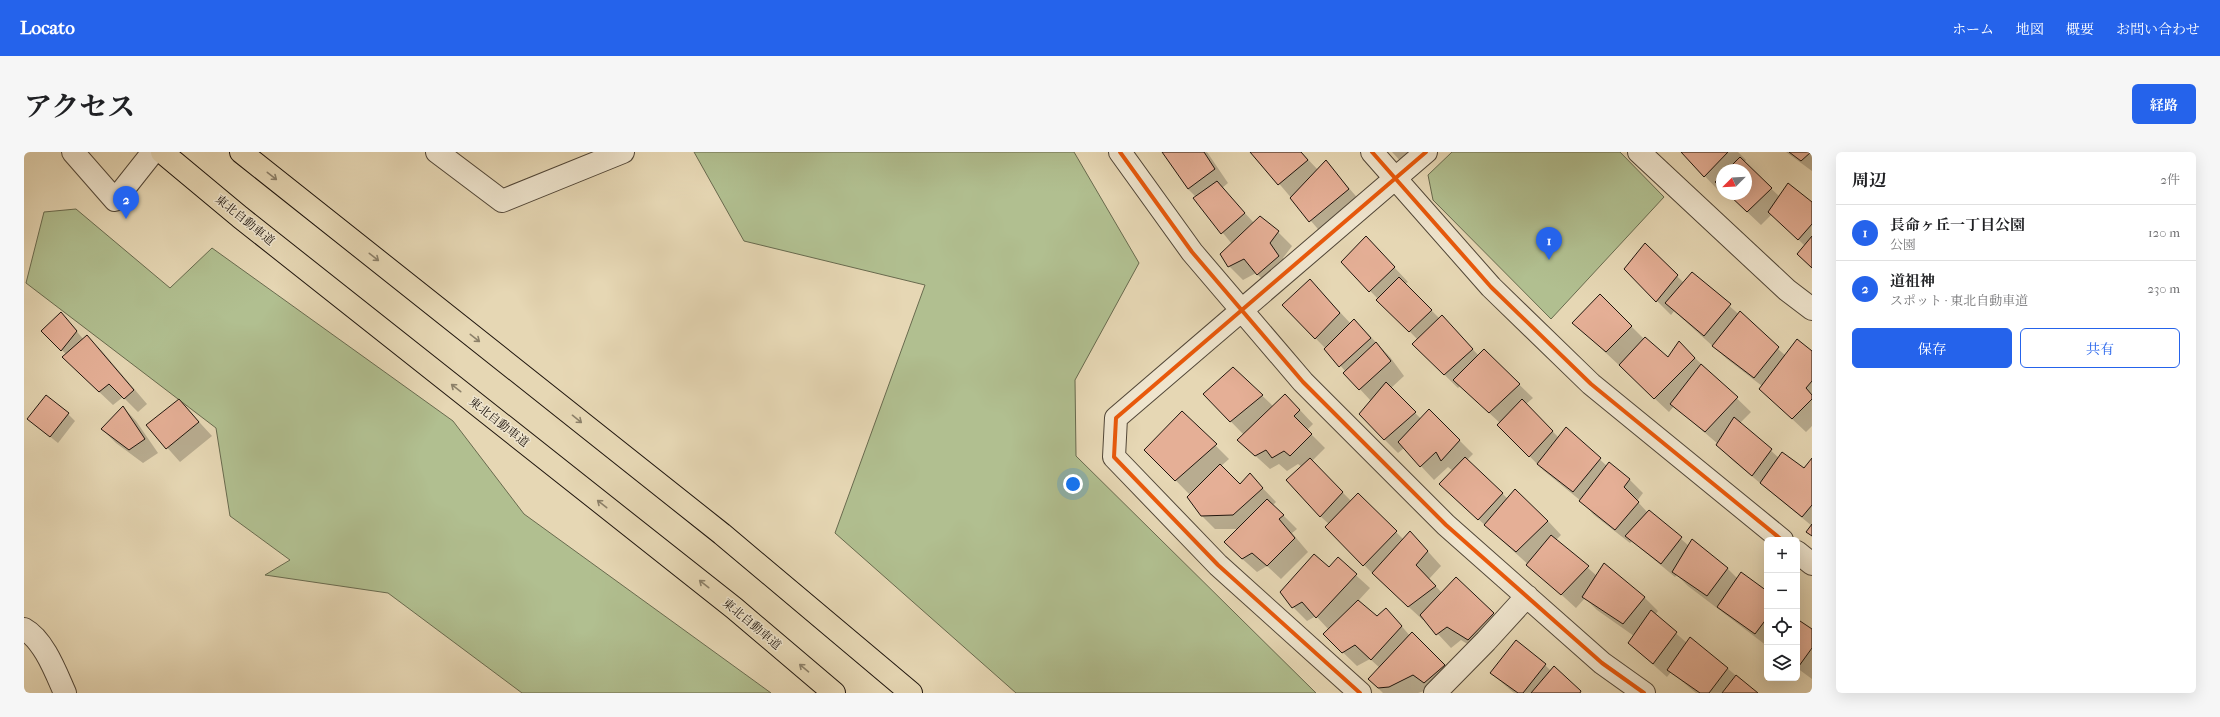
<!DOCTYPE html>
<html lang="ja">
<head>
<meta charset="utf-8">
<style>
  :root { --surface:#fff; --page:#f6f6f6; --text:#202124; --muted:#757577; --line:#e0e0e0; --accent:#2563eb }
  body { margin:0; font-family:"IM FELL French Canon","Noto Serif JP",serif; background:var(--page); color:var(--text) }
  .controls { position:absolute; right:12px; bottom:12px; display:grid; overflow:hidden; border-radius:6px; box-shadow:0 4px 16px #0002 }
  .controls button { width:36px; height:36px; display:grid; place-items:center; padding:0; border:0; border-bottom:1px solid var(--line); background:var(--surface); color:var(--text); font:20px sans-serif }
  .compass { position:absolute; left:1692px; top:12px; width:36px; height:36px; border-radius:50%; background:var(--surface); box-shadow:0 4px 16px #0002; rotate:246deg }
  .you { position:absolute; left:1049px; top:332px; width:14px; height:14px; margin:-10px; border:3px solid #fff; border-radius:50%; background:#1a73e8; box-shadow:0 0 0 6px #1a73e833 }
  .badge { display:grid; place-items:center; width:26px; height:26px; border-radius:50%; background:var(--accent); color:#fff; font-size:13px; font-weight:700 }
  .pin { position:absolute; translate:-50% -33px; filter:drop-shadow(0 1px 2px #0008) }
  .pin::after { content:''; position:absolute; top:21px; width:14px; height:12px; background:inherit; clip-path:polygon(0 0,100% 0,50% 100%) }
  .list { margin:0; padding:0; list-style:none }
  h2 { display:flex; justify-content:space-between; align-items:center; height:52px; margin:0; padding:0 16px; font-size:17px }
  h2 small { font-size:13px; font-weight:400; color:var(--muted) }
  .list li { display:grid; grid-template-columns:26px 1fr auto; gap:12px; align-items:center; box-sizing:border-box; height:56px; padding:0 16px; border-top:1px solid var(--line) }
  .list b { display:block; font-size:15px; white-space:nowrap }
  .list p { margin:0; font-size:13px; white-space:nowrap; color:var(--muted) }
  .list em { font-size:13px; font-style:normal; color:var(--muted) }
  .actions { display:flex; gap:8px; padding:12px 16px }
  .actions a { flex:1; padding:9px 0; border:1px solid var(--accent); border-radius:6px; text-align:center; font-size:14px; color:var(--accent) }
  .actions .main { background:var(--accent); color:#fff }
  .icon { flex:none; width:22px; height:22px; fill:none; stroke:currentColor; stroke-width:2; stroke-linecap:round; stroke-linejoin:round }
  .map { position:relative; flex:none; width:1788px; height:541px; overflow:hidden; border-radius:6px }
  header { display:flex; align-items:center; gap:24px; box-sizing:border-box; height:56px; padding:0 20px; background:var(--accent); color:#fff }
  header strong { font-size:19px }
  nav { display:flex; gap:22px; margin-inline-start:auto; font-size:14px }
  .intro { display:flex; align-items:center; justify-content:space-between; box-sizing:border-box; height:96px; padding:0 24px }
  h1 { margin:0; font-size:28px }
  .button { padding:10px 18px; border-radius:6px; background:var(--accent); color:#fff; font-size:14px; font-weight:700 }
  main { display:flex; gap:24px; padding:0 24px }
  aside { flex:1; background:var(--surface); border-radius:6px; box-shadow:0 4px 16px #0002 }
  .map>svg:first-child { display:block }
</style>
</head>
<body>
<header>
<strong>Locato</strong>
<nav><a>ホーム</a><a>地図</a><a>概要</a><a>お問い合わせ</a></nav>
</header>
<div class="intro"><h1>アクセス</h1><a class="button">経路</a></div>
<main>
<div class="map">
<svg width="1788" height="541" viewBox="0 0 1788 541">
  <rect width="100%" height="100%" fill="#e6d7b4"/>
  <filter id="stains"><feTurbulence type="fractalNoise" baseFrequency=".005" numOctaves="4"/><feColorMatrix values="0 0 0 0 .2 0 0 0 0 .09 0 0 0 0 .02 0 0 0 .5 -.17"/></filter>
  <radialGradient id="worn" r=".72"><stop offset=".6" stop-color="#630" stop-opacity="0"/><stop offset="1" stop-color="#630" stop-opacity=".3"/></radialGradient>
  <!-- green -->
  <path fill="#b1bf90" stroke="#686a4e" d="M670 0H1050L1115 111 1051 228 1052 304 1292 541H992L811 381 901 133 720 89Z
    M1428 0H1596L1640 45 1527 167 1409 48 1404 23Z
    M52 57 146 136 188 96 429 269 500 362 747 541H498L364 441 241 423 266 408 206 364 192 276 2 131 20 60Z"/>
  <!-- shadow -->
  <path fill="#0003" d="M1139 0H1183L1204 31 1198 36 1230 71 1254 80 1268 94 1259 106 1268 118 1247 136 1232 121 1219 128 1205 114 1208 92 1170 46 1172 45 1164 37Z
    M1228 0H1277L1294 18 1302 10 1338 51 1299 83Z
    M1368 0H1401L1382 15Z
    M1658 0H1714L1722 8 1720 11 1756 45 1788 51V116L1774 102 1781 94 1748 62 1737 73 1704 42H1722V18H1698V36L1694 38Z
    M1762 0H1788V19Z
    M1342 85 1384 130 1381 132 1416 167 1418 164 1455 204 1460 198 1509 246 1502 252 1535 286 1542 277 1583 314 1605 327 1619 341 1613 349 1624 361 1625 359 1665 394 1703 416 1714 427 1743 440V494L1664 434 1653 423 1651 425 1608 389 1606 391 1570 363 1557 349 1519 318 1475 273 1476 271 1436 234 1434 236 1389 192 1394 188 1318 110Z
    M1621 93 1660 131 1668 121 1762 204 1788 200V274L1782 280 1750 250 1738 234 1703 207 1650 159 1647 163 1601 117Z
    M1286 128 1327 172 1330 169 1344 182 1366 205 1380 224 1367 236 1397 267 1405 258 1449 302 1443 308 1484 347 1524 369 1537 383 1532 388 1573 424 1620 445 1634 459 1631 463 1663 491 1703 516 1733 541H1672L1647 520 1643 525 1605 491 1610 484 1573 458 1561 446 1552 456 1430 345 1429 319 1424 315 1410 328 1380 296 1374 301 1360 287 1347 249 1321 221 1322 220 1302 197 1259 153Z
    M1576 143 1620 187 1644 207 1669 204 1727 260 1716 271 1755 306 1780 317 1788 308V384V374L1707 307 1694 292 1650 254 1645 260 1550 171Z
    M43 168 60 188 63 185 77 198 123 252 114 260 99 245 89 253 53 219 43 203 18 179Z
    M1209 216 1250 255 1275 257 1289 272 1283 278 1301 296 1288 309 1327 349 1334 342 1379 387 1386 380 1399 394 1417 414 1405 427 1418 441 1469 462 1483 476 1458 501 1437 488 1427 496 1400 467 1399 468 1354 427 1302 375 1305 372 1296 364 1278 315 1274 312 1263 319 1255 312 1246 317 1214 288 1220 283 1180 242Z
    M155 248 188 284 156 310 123 273Z
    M99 255 112 269 134 301 119 311 92 291 78 277Z
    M1158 260 1205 307 1197 314 1216 333 1226 323 1252 350 1249 353 1273 377 1268 381 1284 400 1257 427 1243 414 1233 420 1215 404V377H1191L1177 363 1166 343 1122 298Z
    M44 262 51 269 34 291 4 267Z
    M1314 407 1346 436 1334 449 1353 465 1375 471 1386 484 1388 481 1434 527 1394 541H1359L1345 527 1356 516 1346 507 1333 514 1300 482 1305 478 1292 464 1283 469 1269 455Z
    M1773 468 1788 478V527L1773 516Z
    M1521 513 1527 519 1530 516 1557 541H1490L1467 521Z"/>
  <!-- building -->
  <path fill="#e5af96" stroke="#1f150d" d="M1138 0H1180L1191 17 1164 37Z
    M1226 0H1277L1284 8 1254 33Z
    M1657 0H1704L1680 25Z
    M1765 0H1787L1777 9Z
    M1716 5 1748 36 1723 60 1704 42H1722V18H1703Z
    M1302 8 1325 37 1285 70 1266 46Z
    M1698 23V37L1691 30Z
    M1193 29 1221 61 1197 82 1169 46Z
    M1764 31 1788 50V72L1774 88 1744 60Z
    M1236 64 1255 79 1246 91 1255 104 1233 123 1220 107 1204 115 1196 102Z
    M1342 84 1371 115 1345 140 1317 110Z
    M1788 84V116L1773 102Z
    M1621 91 1654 123 1632 150 1600 117Z
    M1668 120 1707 152 1680 184 1641 151Z
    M1375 125 1408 158 1385 180 1352 148Z
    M1286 127 1316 161 1291 187 1258 153Z
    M1576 142 1608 174 1582 200 1548 171Z
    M1716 159 1755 195 1730 226 1688 194Z
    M37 160 53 179 37 199 17 179Z
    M1418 163 1449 197 1420 223 1388 192Z
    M1330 167 1347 186 1315 215 1300 197Z
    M63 183 110 238 100 247 85 232 75 240 38 205Z
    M1621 185 1644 205 1655 189 1671 206 1630 247 1595 213Z
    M1773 187 1788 199V229L1782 236 1788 243V247L1768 267 1735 237Z
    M1352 190 1367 209 1335 238 1319 221Z
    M1460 197 1496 232 1465 261 1429 228Z
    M1677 212 1714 245 1681 280 1646 252Z
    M1209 215 1239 243 1206 270 1179 242Z
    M1362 230 1392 260 1360 288 1335 262Z
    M1261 242 1276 258 1270 264 1288 282 1266 304 1260 299 1248 306 1242 298 1231 304 1213 288Z
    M22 243 45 261 26 285 3 267Z
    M155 247 175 270 142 297 122 273Z
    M1498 247 1529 279 1505 305 1473 273Z
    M99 254 121 287 105 298 77 277Z
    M1405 257 1436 288 1417 309 1412 300 1396 315 1374 290Z
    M1158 259 1193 292 1151 329 1120 298Z
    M1710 265 1748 297 1728 324 1692 293Z
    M1542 275 1577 306 1549 340 1513 312Z
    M1758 300 1780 316 1788 306V353L1778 365 1736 331Z
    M1441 305 1479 341 1454 368 1415 332Z
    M1286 306 1319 340 1296 365 1262 328Z
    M1585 310 1606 327 1600 335 1615 350 1591 378 1555 349Z
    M1196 312 1216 332 1226 321 1239 336 1209 363 1177 364 1163 345Z
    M1491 337 1524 369 1492 400 1460 373Z
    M1334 341 1373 379 1339 414 1301 375Z
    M1243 347 1260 363 1255 367 1271 386 1243 414 1228 401 1218 407 1200 390Z
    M1625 358 1658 385 1637 412 1601 384Z
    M1788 372V384L1782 380Z
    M1386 379 1404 399 1392 413 1412 434 1384 455 1348 421Z
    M1527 383 1565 414 1537 443 1502 413Z
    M1668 387 1704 416 1683 444 1648 420Z
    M1290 402 1305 415 1314 405 1333 422 1292 466 1278 450 1268 456 1256 440Z
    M1580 411 1621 445 1599 472 1558 445Z
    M1717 420 1743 439V466L1731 482 1693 455Z
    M1432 425 1470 461 1444 488 1423 475 1412 483 1396 463Z
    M1334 448 1353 464 1362 456 1378 474 1347 508 1331 493 1318 501 1299 482Z
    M1627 458 1653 480 1629 512 1604 491Z
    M1773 467 1788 477V496L1775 514 1773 513Z
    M1388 480 1421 513 1400 531 1389 523 1365 535 1354 536 1344 527Z
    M1666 485 1704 516 1685 541H1676L1643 518Z
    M1492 488 1522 512 1499 541H1494L1466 521Z
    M1530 514 1557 539 1556 541H1507Z
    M1712 523 1734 541H1698Z"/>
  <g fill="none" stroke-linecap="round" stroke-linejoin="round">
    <defs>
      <path id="minor" d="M49 0 91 48 129 0
        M413 0 478 49 599 0
        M1096 0 1168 100 1279 230 1422 373 1578 511 1620 541
        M1348 0 1467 135 1567 232 1758 388
        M1615 0 1763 138 1788 157
        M1773 400 1788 412
        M0 477C20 488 32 521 41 541
        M1336 541 1194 413 1090 305 1092 266 1402 0
        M1411 541 1462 489 1503 444"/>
      <path id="highway" d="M138 0 216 65 710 456 810 541
        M217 0 698 382 887 541"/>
    </defs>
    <!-- minor casing -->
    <use href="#minor" stroke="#514637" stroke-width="24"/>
    <!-- highway casing -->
    <use href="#highway" stroke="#1f150d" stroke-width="24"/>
    <!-- minor -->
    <use href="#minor" stroke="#efe5ce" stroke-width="22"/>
    <!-- highway -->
    <use href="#highway" stroke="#e6d7b4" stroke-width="22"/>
    <defs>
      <path id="cycleway" d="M1096 0 1168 100 1279 230 1422 373 1578 511 1620 541
        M1348 0 1467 135 1567 232 1758 388
        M1336 541 1194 413 1090 305 1092 266 1402 0"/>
    </defs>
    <!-- cycleway casing -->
    <use href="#cycleway" stroke="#efe5ce" stroke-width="6"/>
    <!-- cycleway -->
    <use href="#cycleway" stroke="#e8590c" stroke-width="4"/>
  </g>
  <!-- one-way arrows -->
  <defs><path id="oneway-shaft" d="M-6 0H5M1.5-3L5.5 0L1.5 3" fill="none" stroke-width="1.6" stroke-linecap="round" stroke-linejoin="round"/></defs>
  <g stroke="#8c8069">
    <use href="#oneway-shaft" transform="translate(248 24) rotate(38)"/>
    <use href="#oneway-shaft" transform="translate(350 105) rotate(38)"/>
    <use href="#oneway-shaft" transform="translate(451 186) rotate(38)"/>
    <use href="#oneway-shaft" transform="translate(432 236) rotate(-142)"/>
    <use href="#oneway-shaft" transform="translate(553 267) rotate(39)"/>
    <use href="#oneway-shaft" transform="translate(578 352) rotate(-142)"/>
    <use href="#oneway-shaft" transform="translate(680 432) rotate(-142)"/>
    <use href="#oneway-shaft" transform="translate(780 516) rotate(-140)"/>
  </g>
  <g text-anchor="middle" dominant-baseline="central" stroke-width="3" stroke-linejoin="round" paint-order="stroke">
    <!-- street labels -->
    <g font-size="12" fill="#1f150d" stroke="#efe5ce">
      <text transform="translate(221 68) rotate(39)">東北自動車道</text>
      <text transform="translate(475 270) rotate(38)">東北自動車道</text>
      <text transform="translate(728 472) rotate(40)">東北自動車道</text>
    </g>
  </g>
  <rect width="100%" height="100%" filter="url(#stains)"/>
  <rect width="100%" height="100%" fill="url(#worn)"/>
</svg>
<div class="controls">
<button>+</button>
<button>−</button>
<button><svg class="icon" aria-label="locate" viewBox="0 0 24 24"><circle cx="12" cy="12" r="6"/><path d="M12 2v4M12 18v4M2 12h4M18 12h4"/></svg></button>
<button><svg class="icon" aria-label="layers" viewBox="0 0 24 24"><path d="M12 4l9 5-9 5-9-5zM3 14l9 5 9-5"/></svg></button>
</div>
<svg class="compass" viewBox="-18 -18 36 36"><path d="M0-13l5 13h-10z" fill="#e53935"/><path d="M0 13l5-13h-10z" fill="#757577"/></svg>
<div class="you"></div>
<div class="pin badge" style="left:1525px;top:108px">1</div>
<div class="pin badge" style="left:102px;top:67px">2</div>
</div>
<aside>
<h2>周辺<small>2件</small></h2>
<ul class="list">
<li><span class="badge">1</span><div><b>長命ヶ丘一丁目公園</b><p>公園</p></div><em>120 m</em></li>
<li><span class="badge">2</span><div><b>道祖神</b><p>スポット · 東北自動車道</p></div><em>230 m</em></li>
</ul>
<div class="actions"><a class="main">保存</a><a>共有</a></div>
</aside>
</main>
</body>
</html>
